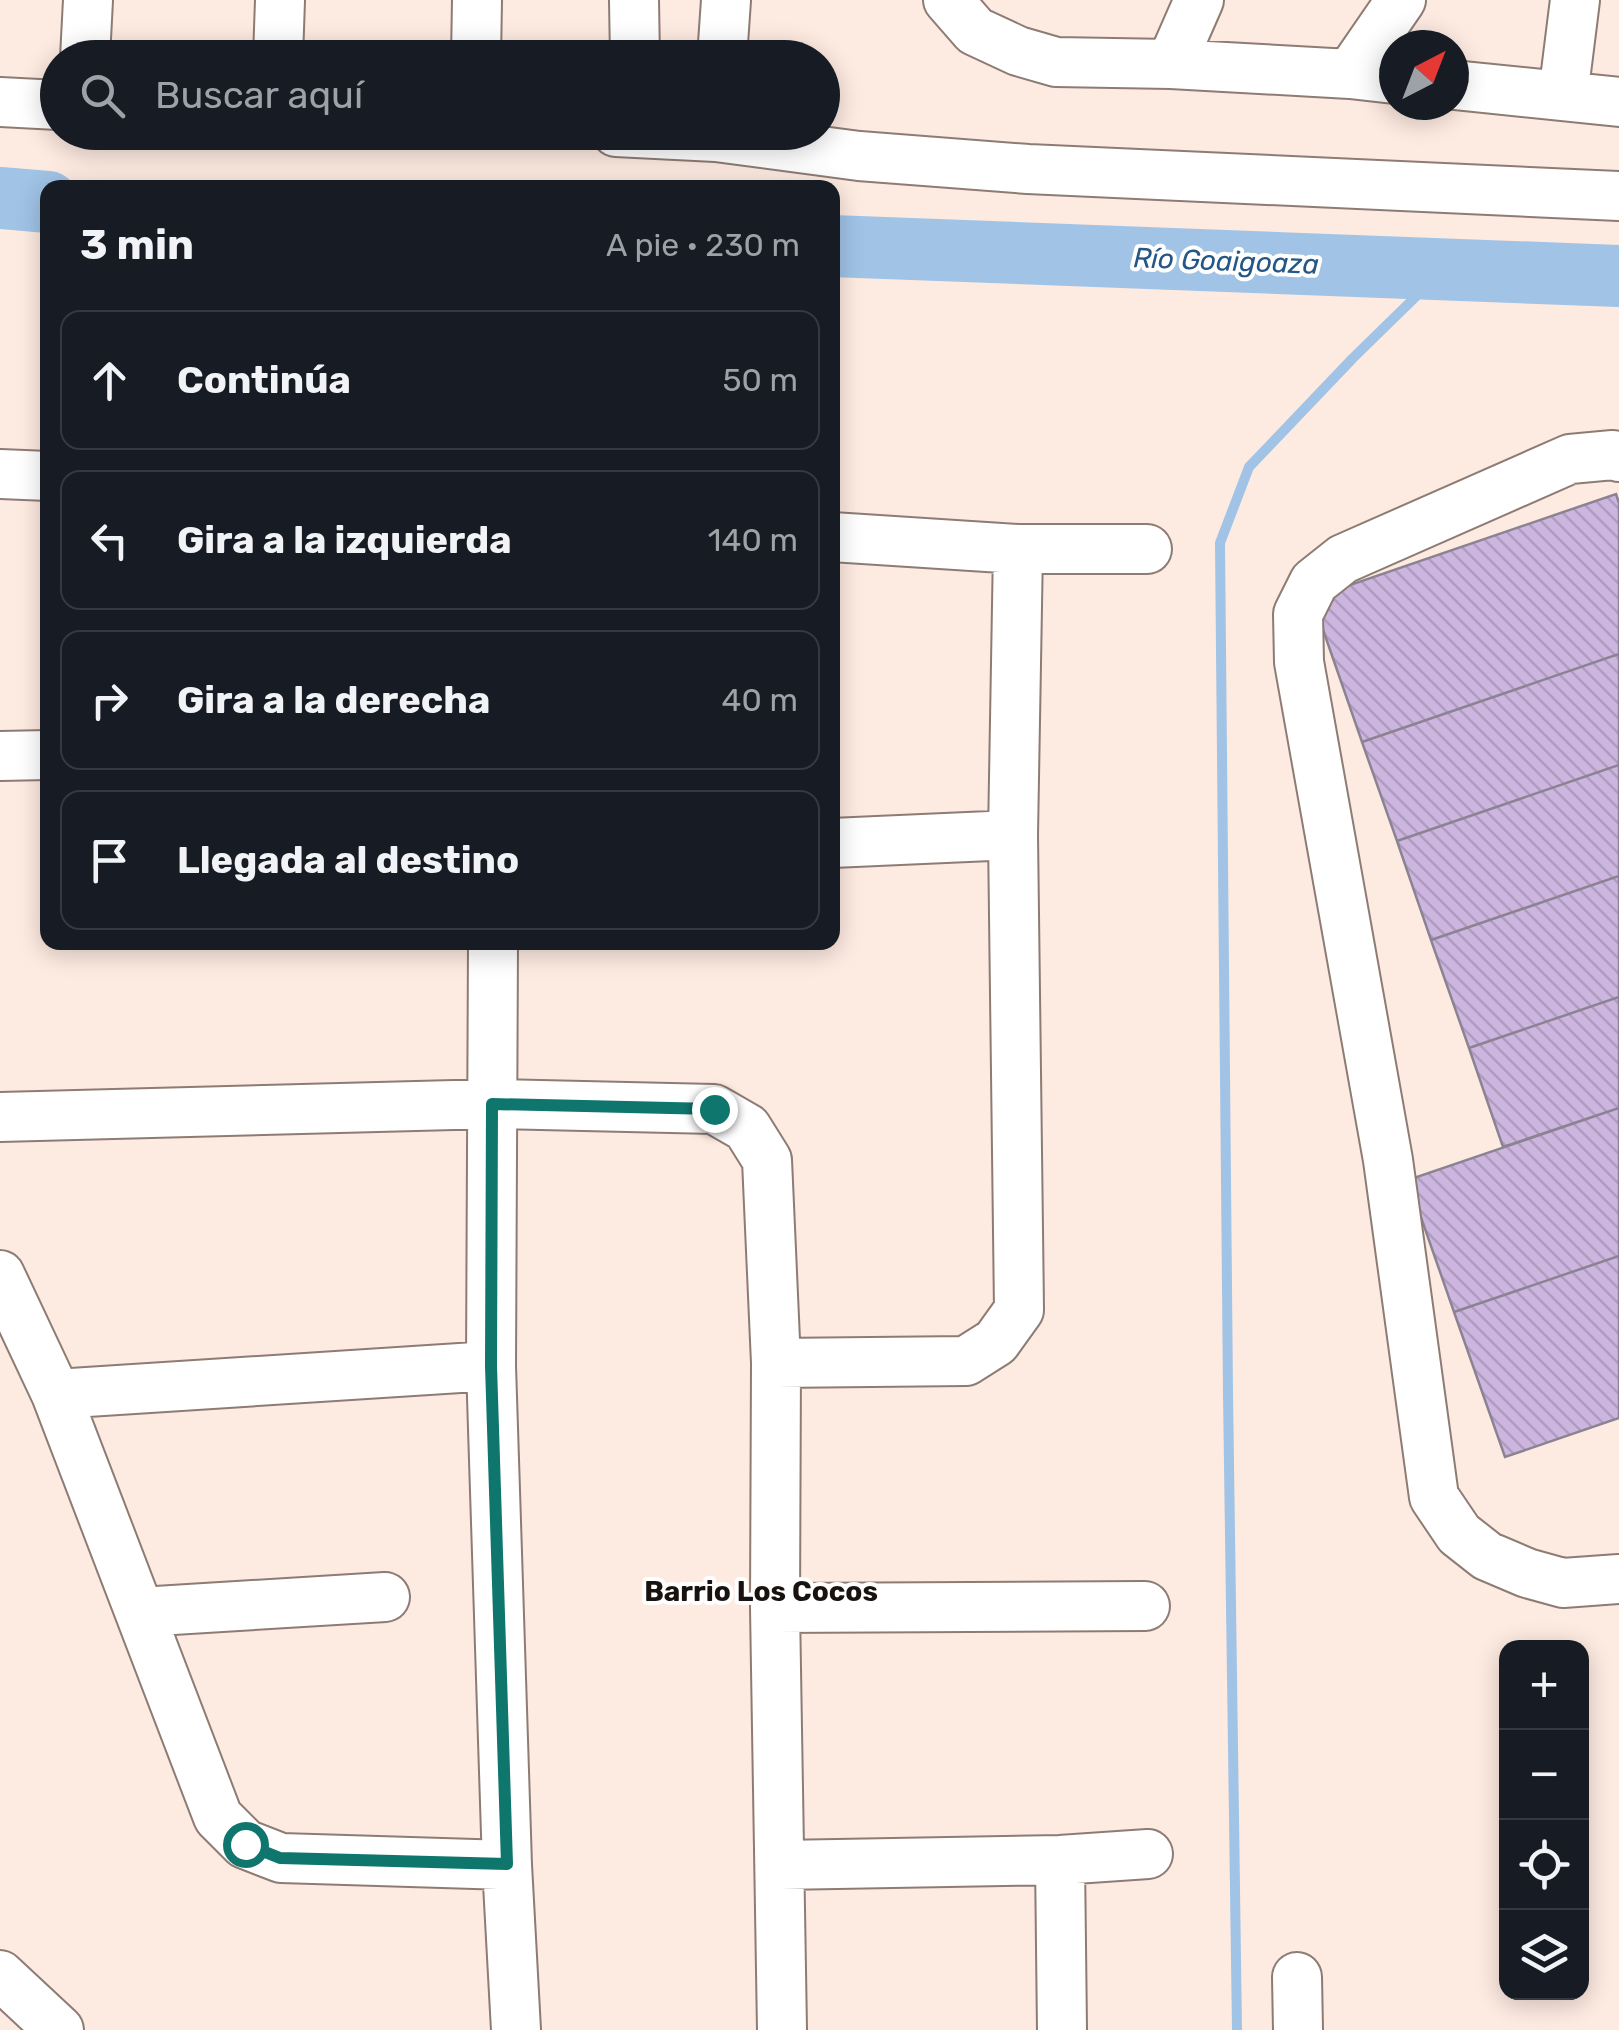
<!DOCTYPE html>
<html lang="es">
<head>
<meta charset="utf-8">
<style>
  :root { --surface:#171b24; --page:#242831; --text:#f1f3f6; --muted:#9ea1a6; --line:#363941 }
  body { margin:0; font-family:Rubik,sans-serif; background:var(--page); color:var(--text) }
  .controls { position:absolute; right:30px; bottom:30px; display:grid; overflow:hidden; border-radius:20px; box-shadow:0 5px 25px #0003 }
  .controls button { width:90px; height:90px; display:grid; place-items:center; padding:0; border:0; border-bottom:2px solid var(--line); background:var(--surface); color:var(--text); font:50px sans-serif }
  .compass { position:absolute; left:1379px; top:30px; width:90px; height:90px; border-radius:50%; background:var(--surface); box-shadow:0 5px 25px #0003; rotate:42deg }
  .stop { position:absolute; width:30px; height:30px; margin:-22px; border:8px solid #0f766e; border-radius:50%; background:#fff }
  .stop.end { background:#0f766e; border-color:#fff; box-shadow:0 2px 10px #0008 }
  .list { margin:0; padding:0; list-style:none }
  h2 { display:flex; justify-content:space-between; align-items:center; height:130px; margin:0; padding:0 40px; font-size:42px }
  h2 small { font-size:32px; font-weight:400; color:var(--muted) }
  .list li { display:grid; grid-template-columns:65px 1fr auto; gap:30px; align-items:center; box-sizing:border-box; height:140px; margin:0 20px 20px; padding:0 20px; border:2px solid var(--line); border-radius:20px }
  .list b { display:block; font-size:38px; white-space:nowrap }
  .list em { font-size:32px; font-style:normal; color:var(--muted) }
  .icon { flex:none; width:55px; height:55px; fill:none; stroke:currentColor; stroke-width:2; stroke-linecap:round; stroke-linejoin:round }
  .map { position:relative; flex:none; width:1619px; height:2030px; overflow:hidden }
  .search { position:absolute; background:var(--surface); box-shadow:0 5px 25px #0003; left:40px; top:40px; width:800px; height:110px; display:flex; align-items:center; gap:25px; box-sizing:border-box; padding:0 35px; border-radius:55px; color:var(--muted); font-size:38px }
  .panel { position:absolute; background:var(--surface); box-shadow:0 5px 25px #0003; left:40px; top:180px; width:800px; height:770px; border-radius:20px }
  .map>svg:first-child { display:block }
</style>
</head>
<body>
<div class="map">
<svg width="1619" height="2030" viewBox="0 0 1619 2030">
  <defs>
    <pattern id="building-back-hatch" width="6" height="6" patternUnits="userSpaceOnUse" patternTransform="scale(2.5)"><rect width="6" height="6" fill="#ccb6e0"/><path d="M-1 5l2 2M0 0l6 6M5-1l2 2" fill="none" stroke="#af9cbf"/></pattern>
  </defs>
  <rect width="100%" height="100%" fill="#fdeae1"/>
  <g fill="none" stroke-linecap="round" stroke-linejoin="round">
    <!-- stream -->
    <path stroke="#a0c3e6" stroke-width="10" d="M1237 2030 1228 1393 1220 543 1249 467 1353 358 1443 270"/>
    <!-- river -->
    <path stroke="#a0c3e6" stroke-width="62" d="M0 198 48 202
      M832 246 1619 276"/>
  </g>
  <!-- building -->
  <path fill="url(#building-back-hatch)" stroke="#8b8392" stroke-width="2.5" d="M1616 494 1619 503V654L1362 742 1312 598Z
    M1619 654V765L1397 841 1362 742Z
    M1619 765V876L1431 940 1397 841Z
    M1619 876V997L1469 1048 1431 940Z
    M1619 997V1108L1503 1147 1469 1048Z
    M1619 1108V1256L1454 1312 1408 1180Z
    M1619 1256V1418L1505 1457 1454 1312Z"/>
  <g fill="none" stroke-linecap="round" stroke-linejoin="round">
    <defs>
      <path id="minor" d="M634 0 635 58
        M948 0 975 31 1018 51 1056 62 1171 64 1350 74 1394 79
        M85 58 88 0
        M278 58 280 0
        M476 58 477 0
        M722 58 726 0
        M1171 64 1199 0
        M1350 74 1401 0
        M1454 85 1619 102
        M1563 96 1575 0
        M0 102 58 105
        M616 132 716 137 859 156 1028 169 1619 196
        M1619 457 1613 455 1570 459 1343 559 1314 582 1298 614 1299 662 1388 1160 1434 1497 1459 1534 1487 1556 1527 1573 1563 1583 1619 1579
        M0 474 48 476
        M832 537 1018 549H1147
        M0 756 48 755
        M832 843 1013 835
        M493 942 491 1366 507 1865 516 2030
        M0 1117 492 1104 714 1109 747 1128 767 1160 776 1363 775 1608 782 2030
        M0 1275 56 1394 218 1817 245 1844 281 1858 507 1865
        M776 1363 966 1361 996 1342 1019 1310 1013 835 1018 549
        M56 1394 491 1366
        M775 1608 1145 1606
        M140 1612 385 1597
        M1060 1860 1062 2030
        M781 1865 1060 1860 1148 1854
        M0 1975 59 2030
        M1297 1977 1298 2030"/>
    </defs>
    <!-- minor casing -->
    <use href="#minor" stroke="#8d7c74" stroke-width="52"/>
    <!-- minor -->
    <use href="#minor" stroke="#fff" stroke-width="48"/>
  </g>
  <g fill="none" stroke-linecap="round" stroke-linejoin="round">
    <!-- route -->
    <path stroke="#0f766e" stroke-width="12" d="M245 1844 280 1858 507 1864 491 1366 492 1104 714 1109"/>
  </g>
  <g text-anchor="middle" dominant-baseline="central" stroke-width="8" stroke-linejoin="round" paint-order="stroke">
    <!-- water labels -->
    <g font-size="28" font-style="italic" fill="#245785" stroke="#fff">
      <text transform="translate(1226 261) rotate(2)">Río Goaigoaza</text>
    </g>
    <!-- neighbourhood labels -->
    <g font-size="28" font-weight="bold" fill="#191310" stroke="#fff">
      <text x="761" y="1591">Barrio Los Cocos</text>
    </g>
  </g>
</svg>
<div class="controls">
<button>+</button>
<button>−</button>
<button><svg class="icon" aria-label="locate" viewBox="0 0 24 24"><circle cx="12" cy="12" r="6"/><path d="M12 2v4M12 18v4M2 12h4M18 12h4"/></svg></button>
<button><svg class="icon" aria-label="layers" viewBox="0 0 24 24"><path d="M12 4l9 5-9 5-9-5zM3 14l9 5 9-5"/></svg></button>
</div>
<svg class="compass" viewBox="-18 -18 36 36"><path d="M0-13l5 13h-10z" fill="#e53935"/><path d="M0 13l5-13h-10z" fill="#9ea1a6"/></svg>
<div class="stop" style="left:245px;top:1844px"></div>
<div class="stop end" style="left:714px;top:1109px"></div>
<div class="search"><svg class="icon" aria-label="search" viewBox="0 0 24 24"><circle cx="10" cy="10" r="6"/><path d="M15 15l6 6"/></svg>Buscar aquí</div>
<section class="panel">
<h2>3 min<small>A pie · 230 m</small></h2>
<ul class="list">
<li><svg class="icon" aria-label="ahead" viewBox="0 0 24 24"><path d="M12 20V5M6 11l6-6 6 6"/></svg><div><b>Continúa</b></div><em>50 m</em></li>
<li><svg class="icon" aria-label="left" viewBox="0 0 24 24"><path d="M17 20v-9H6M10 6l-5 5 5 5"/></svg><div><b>Gira a la izquierda</b></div><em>140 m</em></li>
<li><svg class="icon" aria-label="right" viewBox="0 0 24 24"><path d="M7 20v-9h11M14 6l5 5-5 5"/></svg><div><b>Gira a la derecha</b></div><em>40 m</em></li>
<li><svg class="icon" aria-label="arrive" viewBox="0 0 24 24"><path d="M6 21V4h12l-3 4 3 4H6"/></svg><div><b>Llegada al destino</b></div></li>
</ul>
</section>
</div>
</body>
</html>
